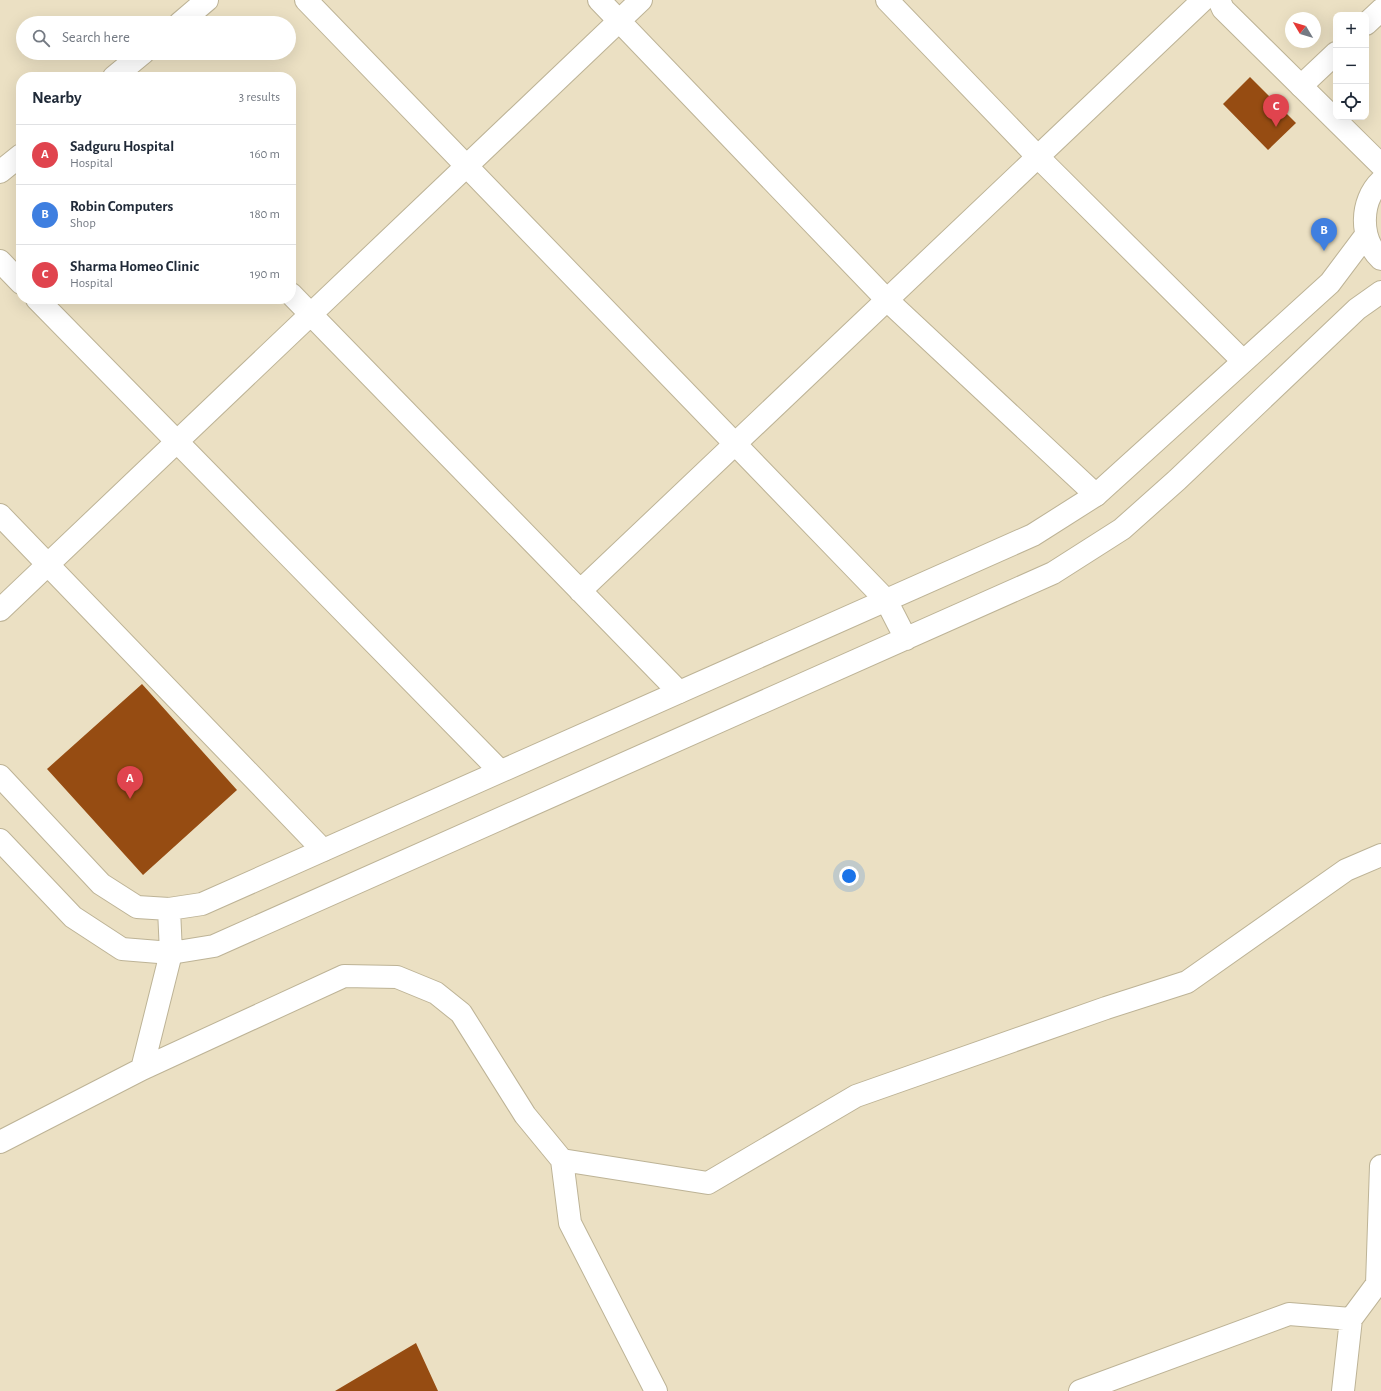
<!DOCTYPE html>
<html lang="en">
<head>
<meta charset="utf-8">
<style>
  :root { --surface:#fff; --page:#f6f6f7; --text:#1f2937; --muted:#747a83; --line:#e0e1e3; --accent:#ea580c }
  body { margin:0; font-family:"Alegreya Sans",sans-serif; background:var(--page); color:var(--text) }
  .controls { position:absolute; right:12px; top:12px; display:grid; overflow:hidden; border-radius:8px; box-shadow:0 4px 16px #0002 }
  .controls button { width:36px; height:36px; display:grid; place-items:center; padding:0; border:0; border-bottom:1px solid var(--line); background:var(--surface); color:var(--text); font:20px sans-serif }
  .compass { position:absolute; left:1285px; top:12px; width:36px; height:36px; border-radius:50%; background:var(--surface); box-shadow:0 4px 16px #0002; rotate:308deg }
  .you { position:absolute; left:849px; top:876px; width:14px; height:14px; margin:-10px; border:3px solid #fff; border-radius:50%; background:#1a73e8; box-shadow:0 0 0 6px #1a73e833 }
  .badge { display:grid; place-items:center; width:26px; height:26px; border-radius:50%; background:var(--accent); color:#fff; font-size:13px; font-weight:700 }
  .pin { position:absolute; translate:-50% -33px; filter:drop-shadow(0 1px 2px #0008) }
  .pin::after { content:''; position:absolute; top:21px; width:14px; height:12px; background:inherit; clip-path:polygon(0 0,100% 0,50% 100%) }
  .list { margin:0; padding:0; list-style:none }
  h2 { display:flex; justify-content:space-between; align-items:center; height:52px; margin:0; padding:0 16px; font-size:17px }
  h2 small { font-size:13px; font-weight:400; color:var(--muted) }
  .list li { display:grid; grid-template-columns:26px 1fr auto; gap:12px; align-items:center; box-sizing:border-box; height:60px; padding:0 16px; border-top:1px solid var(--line) }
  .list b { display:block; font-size:15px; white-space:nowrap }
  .list p { margin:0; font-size:13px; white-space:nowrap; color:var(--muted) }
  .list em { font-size:13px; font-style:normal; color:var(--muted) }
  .icon { flex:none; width:22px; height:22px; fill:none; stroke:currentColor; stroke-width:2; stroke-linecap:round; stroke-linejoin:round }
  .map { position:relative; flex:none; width:1381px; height:1391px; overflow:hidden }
  .search { position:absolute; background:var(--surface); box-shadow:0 4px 16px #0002; left:16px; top:16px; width:280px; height:44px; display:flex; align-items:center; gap:10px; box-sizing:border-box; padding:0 14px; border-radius:22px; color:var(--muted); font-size:15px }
  .panel { position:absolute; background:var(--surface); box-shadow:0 4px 16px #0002; left:16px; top:72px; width:280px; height:232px; border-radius:16px }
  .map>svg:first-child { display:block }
</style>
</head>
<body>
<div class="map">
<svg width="1381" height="1391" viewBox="0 0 1381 1391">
  <rect width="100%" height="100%" fill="#ebe0c3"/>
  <!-- building -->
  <path fill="#964c12" d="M1250 77 1296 123 1268 150 1223 104Z
    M142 684 237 790 143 875 47 769Z
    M416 1343 438 1391H335Z"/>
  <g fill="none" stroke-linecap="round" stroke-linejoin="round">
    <defs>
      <path id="street" d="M306 0 886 600
        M599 0 887 300 1096 495
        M887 0 1038 157 1243 361
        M180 23 207 0
        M1366 24 1381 10
        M114 77 143 53
        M1301 86 1336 53
        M0 172 21 155
        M0 261 21 283
        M291 294 679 692
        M37 299 500 771
        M0 515 323 850
        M580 591 1203 0
        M0 610 641 0
        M142 1069 171 953
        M0 1142 142 1069 344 976 397 977 436 993 461 1013 525 1115 562 1160 570 1223 656 1391
        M562 1160 708 1183 856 1096 1106 1008 1187 982 1346 870 1381 855
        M1080 1391 1289 1314 1351 1319
        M1343 1391 1351 1319 1377 1284 1381 1166"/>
      <path id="secondary" d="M1219 0 1223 9 1381 165
        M1381 181C1360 201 1359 239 1381 259
        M886 600 906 639
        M0 776 101 884 137 907 169 909 202 904 1033 535 1096 495 1330 283 1366 235
        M0 840 73 917 122 949 171 953 214 946 1053 573 1122 529 1177 480 1357 309 1381 292
        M169 909 171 953"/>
    </defs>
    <!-- street casing -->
    <use href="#street" stroke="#bdb396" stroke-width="24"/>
    <!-- secondary casing -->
    <use href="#secondary" stroke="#bdb396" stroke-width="24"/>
    <!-- street -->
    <use href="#street" stroke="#fff" stroke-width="22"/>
    <!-- secondary -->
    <use href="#secondary" stroke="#fff" stroke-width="22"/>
  </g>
</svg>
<div class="controls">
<button>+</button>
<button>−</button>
<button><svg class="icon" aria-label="locate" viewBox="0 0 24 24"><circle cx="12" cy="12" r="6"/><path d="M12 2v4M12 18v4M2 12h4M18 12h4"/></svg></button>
</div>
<svg class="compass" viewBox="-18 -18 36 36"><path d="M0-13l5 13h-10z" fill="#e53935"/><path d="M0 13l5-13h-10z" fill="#747a83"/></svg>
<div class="you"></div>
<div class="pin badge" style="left:130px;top:799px;background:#e0444e">A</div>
<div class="pin badge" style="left:1324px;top:251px;background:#3f7fe0">B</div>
<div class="pin badge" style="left:1276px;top:127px;background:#e0444e">C</div>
<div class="search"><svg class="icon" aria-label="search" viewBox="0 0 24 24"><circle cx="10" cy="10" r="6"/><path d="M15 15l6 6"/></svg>Search here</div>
<section class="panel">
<h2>Nearby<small>3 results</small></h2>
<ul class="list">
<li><span class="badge" style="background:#e0444e">A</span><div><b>Sadguru Hospital</b><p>Hospital</p></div><em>160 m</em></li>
<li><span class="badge" style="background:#3f7fe0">B</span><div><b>Robin Computers</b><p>Shop</p></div><em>180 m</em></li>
<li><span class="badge" style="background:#e0444e">C</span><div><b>Sharma Homeo Clinic</b><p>Hospital</p></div><em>190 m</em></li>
</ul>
</section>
</div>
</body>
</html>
